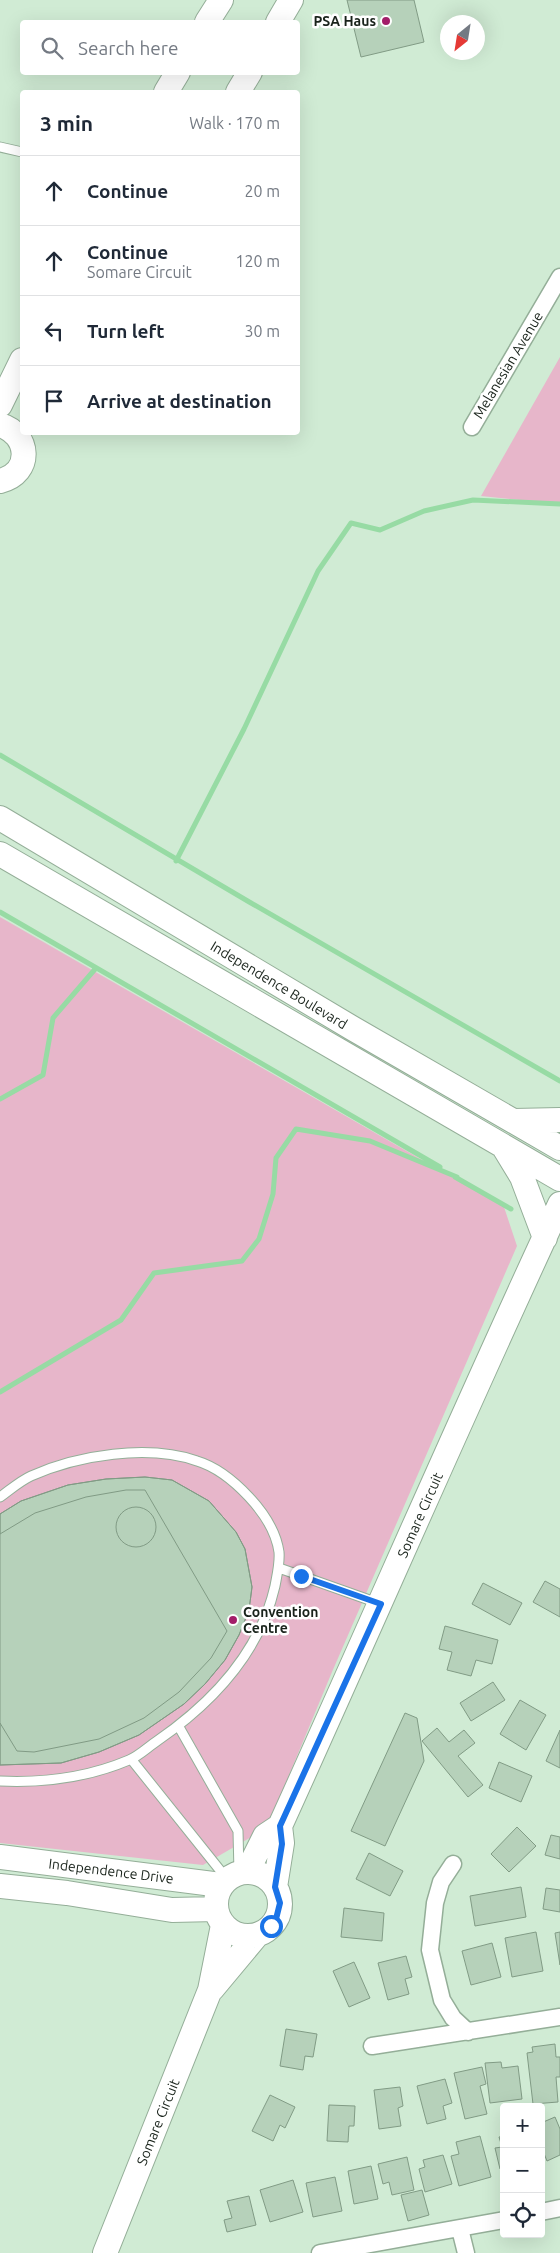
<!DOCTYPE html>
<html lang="en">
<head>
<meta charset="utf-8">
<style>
  :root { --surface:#fff; --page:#f2f2f3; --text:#1f2937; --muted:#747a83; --line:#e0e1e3 }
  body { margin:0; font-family:Ubuntu,sans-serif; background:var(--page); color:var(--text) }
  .controls { position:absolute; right:15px; bottom:15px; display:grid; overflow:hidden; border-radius:5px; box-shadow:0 5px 20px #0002 }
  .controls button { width:45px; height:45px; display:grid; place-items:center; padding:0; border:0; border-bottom:1px solid var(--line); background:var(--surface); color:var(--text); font:25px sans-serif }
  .compass { position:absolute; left:440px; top:15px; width:45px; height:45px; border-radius:50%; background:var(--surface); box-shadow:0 5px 20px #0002; rotate:210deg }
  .stop { position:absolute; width:15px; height:15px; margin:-11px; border:4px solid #1a73e8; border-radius:50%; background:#fff }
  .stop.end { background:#1a73e8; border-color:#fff; box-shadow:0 1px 5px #0008 }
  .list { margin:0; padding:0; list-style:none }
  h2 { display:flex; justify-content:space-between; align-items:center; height:65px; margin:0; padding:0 20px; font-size:21px }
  h2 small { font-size:16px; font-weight:400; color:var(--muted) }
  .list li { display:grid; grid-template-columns:32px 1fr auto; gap:15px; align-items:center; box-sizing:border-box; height:70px; padding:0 20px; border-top:1px solid var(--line) }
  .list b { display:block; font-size:19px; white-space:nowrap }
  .list p { margin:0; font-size:16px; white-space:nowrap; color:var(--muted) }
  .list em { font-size:16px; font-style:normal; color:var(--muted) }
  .icon { flex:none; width:28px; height:28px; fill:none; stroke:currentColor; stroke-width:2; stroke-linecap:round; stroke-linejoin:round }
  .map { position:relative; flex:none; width:560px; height:2253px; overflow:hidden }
  .search { position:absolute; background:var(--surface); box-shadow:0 5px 20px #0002; left:20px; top:20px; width:280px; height:55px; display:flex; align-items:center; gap:12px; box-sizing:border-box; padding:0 18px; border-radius:5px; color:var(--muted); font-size:19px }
  .panel { position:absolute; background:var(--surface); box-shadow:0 5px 20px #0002; left:20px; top:90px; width:280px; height:345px; border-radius:5px }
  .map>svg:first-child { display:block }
</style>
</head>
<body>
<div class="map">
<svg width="560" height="2253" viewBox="0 0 560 2253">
  <rect width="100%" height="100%" fill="#d0ebd4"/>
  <!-- green -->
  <path fill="#e7b6ca" d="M560 357V504L481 496Z
    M0 917 504 1207 517 1246 332 1672 267 1828 203 1865 0 1843Z"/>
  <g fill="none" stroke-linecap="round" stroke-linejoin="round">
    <!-- stream -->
    <path stroke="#97dba4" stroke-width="5" d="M0 755 251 903 560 1081
      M176 861 244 729 318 571 351 523 380 530 424 511 473 500 560 504
      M0 912 440 1167
      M0 1099 43 1075 53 1018 96 968
      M455 1177 511 1209
      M0 1392 121 1320 154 1273 242 1261 259 1239 273 1194 276 1158 296 1129 370 1141 457 1177"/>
  </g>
  <!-- building -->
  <path fill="#b6d1ba" stroke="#819b85" d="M347 0H414L424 42 361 57Z
    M145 1477 172 1480 209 1501 236 1532 245 1549 252 1587 249 1610 239 1635 225 1660 205 1684 184 1704 139 1735 99 1752 61 1763 0 1765V1723L17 1751 34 1752 99 1739 144 1718 179 1692 211 1658 227 1631 145 1490H126L86 1497 35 1513 0 1534V1514L21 1501 68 1485 106 1479Z
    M145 1477 172 1480 209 1501 236 1532 245 1549 252 1587 249 1610 239 1635 225 1660 205 1684 184 1704 139 1735 99 1752 61 1763 0 1765V1514L21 1501 68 1485 106 1479Z
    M116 1527a20 20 0 1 1 40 0a20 20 0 1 1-40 0Z
    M545 1581 560 1589V1617L533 1602Z
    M483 1583 522 1603 510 1625 472 1604Z
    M445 1626 498 1640 492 1664 476 1660 471 1676 447 1670 452 1652 439 1649Z
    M493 1682 505 1700 471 1721 460 1703Z
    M520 1700 546 1715 526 1750 500 1734Z
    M405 1713 417 1718 424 1761 385 1846 351 1831Z
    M437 1728 449 1742 464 1730 475 1743 458 1756 483 1785 468 1797 422 1741Z
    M560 1730V1768L546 1761Z
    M499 1762 532 1776 521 1802 489 1788Z
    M517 1827 536 1846 509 1872 491 1854Z
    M551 1835 560 1837V1859L545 1855Z
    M369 1853 403 1871 390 1896 356 1879Z
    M521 1887 526 1917 475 1926 470 1896Z
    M546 1888 560 1890V1912L543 1909Z
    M344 1908 384 1913 382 1941 341 1937Z
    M536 1932 543 1971 512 1977 505 1938Z
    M560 1932V1965L555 1933Z
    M492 1943 501 1977 471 1985 462 1951Z
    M406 1956 412 1977 405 1979 409 1994 388 2000 378 1963Z
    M354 1962 370 1998 349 2007 333 1971Z
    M286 2029 317 2034 313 2057 305 2056 303 2070 280 2066Z
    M555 2044 556 2057H560V2077H556L558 2102 533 2104 527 2053 533 2052 532 2047Z
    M501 2062 502 2068 518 2066 522 2099 490 2103 485 2063Z
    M482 2067 486 2084 480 2086 487 2114 465 2119 454 2073Z
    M445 2079 452 2103 443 2106 446 2119 427 2124 417 2086Z
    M400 2087 403 2106 398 2108 401 2126 379 2129 374 2090Z
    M270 2095 295 2107 285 2128 280 2125 273 2141 252 2131Z
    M329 2105 355 2106 354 2126H349L348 2142 327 2141Z
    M555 2117 560 2129V2155L547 2161 541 2146V2123Z
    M480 2136 491 2177 459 2186 451 2156 459 2154 456 2142Z
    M504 2136V2169H500L495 2148 502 2147 499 2137Z
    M443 2155 452 2184 425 2192 419 2169 425 2167 423 2160Z
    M407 2157 414 2190 392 2195 389 2182 383 2184 378 2164Z
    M371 2166 378 2199 354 2204 348 2171Z
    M335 2177 342 2211 313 2217 306 2183Z
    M293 2180 303 2212 270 2222 260 2190Z
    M422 2190 429 2215 408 2221 401 2195Z
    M249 2196 256 2225 227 2232 224 2220 232 2218 227 2201Z"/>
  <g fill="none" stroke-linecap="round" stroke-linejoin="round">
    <defs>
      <path id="lane" d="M0 147 22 152
        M0 1497C10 1490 20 1481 31 1476 78 1455 148 1444 197 1461 217 1467 235 1482 249 1497 263 1512 276 1531 279 1552 280 1563 277 1575 275 1586 260 1652 212 1703 157 1741 148 1747 139 1756 129 1760 89 1777 44 1783 0 1781
        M279 1568 378 1603
        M179 1727 238 1831 239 1873
        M131 1759 227 1879"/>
      <path id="street" d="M472 427 560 277
        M453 1864 441 1882 435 1903 430 1950 442 2000 453 2018 468 2032
        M372 2046 560 2017
        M541 2212 560 2208
        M460 2229 466 2253
        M320 2253 504 2220"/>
      <path id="secondary" d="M207 22 221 0
        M278 22 291 0
        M166 92 178 72
        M238 92 250 72
        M0 405 22 360
        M0 425C30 434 33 473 0 481
        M0 818 352 1028 560 1148
        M0 854 560 1179
        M514 1121 560 1120
        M505 1149 522 1177 545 1238
        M0 1857 221 1885
        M247 1872 265 1836 280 1826
        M216 1904a32 32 0 1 1 64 0a32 32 0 1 1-64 0Z
        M0 1886 67 1893 172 1910 216 1909
        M275 1887 282 1843 280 1826C374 1619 464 1410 560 1204
        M212 1989 257 1935
        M105 2253 210 1990 223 1925"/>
    </defs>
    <!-- lane casing -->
    <use href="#lane" stroke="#94ae98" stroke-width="11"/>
    <!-- street casing -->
    <use href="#street" stroke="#94ae98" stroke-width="19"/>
    <!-- secondary casing -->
    <use href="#secondary" stroke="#94ae98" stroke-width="26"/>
    <!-- lane -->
    <use href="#lane" stroke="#fff" stroke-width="9"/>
    <!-- street -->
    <use href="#street" stroke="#fff" stroke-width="16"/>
    <!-- secondary -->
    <use href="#secondary" stroke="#fff" stroke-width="24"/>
  </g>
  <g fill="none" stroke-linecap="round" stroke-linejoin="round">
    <!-- route -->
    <path stroke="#1a73e8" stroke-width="6" d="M271 1926 276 1919 280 1903 275 1887 282 1844 280 1826 381 1604 301 1576"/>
  </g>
  <!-- markers -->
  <g fill="#a31d69" stroke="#fff" stroke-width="2">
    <circle cx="386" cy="21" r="5"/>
    <circle cx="233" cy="1620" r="5"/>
  </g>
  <g text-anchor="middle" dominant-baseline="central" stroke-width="5" stroke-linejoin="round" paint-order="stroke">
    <!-- poi labels -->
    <g font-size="14" font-weight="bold" fill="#19231b" stroke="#fff" text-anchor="end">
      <text x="376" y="21">PSA Haus</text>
      <text x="243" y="1612" text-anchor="start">Convention<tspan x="243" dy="16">Centre</tspan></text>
    </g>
    <!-- street labels -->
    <g font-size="14" fill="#19231b" stroke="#fff">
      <text transform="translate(508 365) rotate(-59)">Melanesian Avenue</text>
      <text transform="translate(279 985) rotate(31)">Independence Boulevard</text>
      <text transform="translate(420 1515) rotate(-66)">Somare Circuit</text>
      <text transform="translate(111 1871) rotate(7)">Independence Drive</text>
      <text transform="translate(158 2122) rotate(-68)">Somare Circuit</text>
    </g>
  </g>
</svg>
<div class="controls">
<button>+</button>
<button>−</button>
<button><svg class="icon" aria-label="locate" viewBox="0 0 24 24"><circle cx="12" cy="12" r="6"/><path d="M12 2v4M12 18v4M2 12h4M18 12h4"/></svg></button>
</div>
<svg class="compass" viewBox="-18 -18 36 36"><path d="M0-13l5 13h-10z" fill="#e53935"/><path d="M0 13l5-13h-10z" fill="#747a83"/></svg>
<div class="stop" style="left:271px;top:1926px"></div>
<div class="stop end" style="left:301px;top:1576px"></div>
<div class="search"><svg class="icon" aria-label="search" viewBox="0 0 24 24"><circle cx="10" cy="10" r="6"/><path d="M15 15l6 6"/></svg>Search here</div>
<section class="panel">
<h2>3 min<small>Walk · 170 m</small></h2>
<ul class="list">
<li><svg class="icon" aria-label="ahead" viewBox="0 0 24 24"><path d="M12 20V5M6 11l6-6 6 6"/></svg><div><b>Continue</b></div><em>20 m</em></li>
<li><svg class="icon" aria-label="ahead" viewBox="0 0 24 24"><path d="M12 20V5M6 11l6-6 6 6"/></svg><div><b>Continue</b><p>Somare Circuit</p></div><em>120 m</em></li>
<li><svg class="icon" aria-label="left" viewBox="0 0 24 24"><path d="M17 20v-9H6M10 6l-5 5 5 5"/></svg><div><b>Turn left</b></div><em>30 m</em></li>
<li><svg class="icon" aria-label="arrive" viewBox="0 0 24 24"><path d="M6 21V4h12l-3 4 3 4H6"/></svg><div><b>Arrive at destination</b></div></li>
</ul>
</section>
</div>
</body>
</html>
